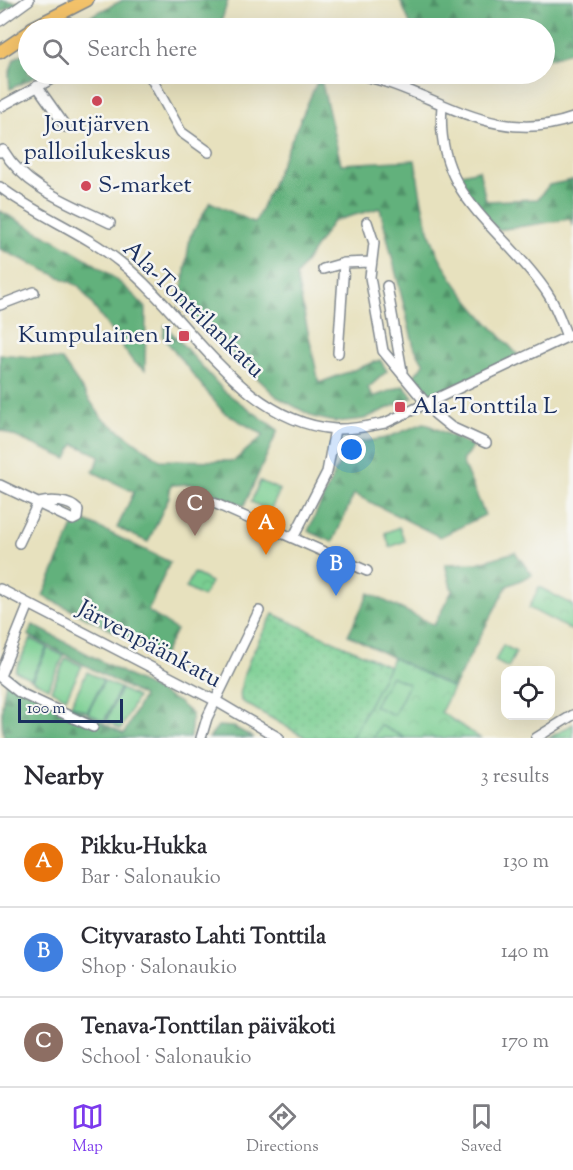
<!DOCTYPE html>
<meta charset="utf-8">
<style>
body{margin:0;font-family:"Sorts Mill Goudy",serif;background:#f7f7f7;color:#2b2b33}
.controls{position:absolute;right:18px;bottom:18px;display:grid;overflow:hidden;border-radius:12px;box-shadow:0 6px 24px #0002}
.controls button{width:54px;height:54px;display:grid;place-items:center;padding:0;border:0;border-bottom:2px solid #e1e1e2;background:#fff;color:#2b2b33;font:30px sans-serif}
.scale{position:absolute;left:18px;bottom:15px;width:105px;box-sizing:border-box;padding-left:6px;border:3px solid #1b2f5e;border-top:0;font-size:16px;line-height:21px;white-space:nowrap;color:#1b2f5e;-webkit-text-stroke:4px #f6f6f2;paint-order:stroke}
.you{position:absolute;left:352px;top:450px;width:21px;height:21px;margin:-15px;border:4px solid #fff;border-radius:50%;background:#1a73e8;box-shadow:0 0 0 9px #1a73e833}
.badge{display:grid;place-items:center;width:39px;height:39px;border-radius:50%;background:#7c3aed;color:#fff;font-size:20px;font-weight:700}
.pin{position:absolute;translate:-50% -50px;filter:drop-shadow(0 2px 3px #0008)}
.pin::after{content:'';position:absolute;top:32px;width:21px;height:18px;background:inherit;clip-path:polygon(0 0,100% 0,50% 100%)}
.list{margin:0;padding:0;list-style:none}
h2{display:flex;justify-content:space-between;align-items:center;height:78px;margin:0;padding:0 24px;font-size:26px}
h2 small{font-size:20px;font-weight:400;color:#7c7c81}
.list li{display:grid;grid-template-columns:39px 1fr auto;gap:18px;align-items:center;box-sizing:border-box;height:90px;padding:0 24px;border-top:2px solid #e1e1e2}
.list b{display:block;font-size:22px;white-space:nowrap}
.list p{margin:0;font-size:20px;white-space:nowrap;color:#7c7c81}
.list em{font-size:20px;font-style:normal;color:#7c7c81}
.icon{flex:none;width:33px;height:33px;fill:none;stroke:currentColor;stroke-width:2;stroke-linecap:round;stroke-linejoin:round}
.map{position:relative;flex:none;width:573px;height:738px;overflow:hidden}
.search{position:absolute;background:#fff;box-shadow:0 6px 24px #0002;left:18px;right:18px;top:18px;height:66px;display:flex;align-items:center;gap:15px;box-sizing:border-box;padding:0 21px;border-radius:33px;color:#7c7c81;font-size:22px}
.sheet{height:348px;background:#fff}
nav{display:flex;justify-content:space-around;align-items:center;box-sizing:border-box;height:84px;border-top:2px solid #e1e1e2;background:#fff;font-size:16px;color:#7c7c81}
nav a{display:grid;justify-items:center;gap:3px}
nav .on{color:#7c3aed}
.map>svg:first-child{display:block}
</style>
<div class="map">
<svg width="573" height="738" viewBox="0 0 573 738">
<defs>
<pattern id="grass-dots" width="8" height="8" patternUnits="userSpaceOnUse" patternTransform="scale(1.5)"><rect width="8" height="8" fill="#79ce91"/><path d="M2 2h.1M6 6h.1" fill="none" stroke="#68b17f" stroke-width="1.8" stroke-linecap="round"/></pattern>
<pattern id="forest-firs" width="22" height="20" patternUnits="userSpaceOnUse" patternTransform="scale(1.5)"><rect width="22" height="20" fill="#62b17b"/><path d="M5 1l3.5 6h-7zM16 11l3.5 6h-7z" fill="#509068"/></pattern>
<pattern id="park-crowns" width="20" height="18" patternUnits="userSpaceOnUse" patternTransform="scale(1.5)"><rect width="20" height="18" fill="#79ce91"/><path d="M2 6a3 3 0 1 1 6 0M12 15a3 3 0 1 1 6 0" fill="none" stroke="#68b17f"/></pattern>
</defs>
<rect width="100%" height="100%" fill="#f6f6f2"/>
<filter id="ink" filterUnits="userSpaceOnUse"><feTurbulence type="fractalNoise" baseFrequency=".0167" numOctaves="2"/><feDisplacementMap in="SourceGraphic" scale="12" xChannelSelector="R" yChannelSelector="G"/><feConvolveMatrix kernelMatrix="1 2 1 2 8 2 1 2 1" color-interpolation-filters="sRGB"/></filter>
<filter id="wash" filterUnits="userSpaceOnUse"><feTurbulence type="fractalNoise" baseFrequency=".008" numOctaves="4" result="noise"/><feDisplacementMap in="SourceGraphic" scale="24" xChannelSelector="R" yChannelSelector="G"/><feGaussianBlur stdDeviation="1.35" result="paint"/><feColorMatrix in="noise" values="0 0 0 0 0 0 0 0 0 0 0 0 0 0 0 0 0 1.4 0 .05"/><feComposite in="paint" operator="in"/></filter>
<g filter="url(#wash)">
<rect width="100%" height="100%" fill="#e7e1be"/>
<path fill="url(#grass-dots)" stroke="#4a7e78" stroke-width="1.5" d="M273,614L389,666L352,738H306L241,701C236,676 262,636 273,614Z
M573,724V738H549Z"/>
<path fill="url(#forest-firs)" stroke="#3e706c" stroke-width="1.5" d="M0,0L19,3L0,13Z
M123,0H228L220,26L66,28Z
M400,0H573V51L545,60L544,28H412Z
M28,50V74H40L10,89L9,75L14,59Z
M320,75L341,164L415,160C420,192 424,224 438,254C456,291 490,325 518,355L430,397L413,377L424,364L414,347L380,208L333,221L296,276L319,383L380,360L387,371L368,388L373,397L403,386L413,397L364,419L335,422L314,417L277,397L180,304L190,237L210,202L255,223Z
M479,170L486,201L538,199L549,185L573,180V226L570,219L498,230L476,206L457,175Z
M0,211C52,240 106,262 146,308L145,370L134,363L79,286L0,249Z
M165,325L224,391L278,430L244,506L191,484L171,485L169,497L148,542L117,528L134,492L93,472L100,456L74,444L67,459L0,430V354L62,360L102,418L160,460L234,461L264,435L223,412L163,337Z
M424,423L473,446L462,461L485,515L440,537L354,494L333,542L308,531L348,444L386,438Z
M77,517L170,562L148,611L176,630L163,656L43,596Z
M515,552L532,575L507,586L453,688L348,635L369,593L434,625L452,591L445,564L477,563Z
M33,625L178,702L192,714L190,738H4C0,715 2,697 8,674L124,734L143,696L28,635Z
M218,726L234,727L254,738H209Z"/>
<path fill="url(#park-crowns)" stroke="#4a7e78" stroke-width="1.5" d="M260,481L280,490L270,511L251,502Z
M399,527L405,541L390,547L385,533Z
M194,573L211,582L203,597L186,588Z
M539,587L573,605V631L529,608Z
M503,645L516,652L508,668L495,661Z
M393,658L453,688L441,712L480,738H352Z"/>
<path fill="#79ce91" stroke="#4a7e78" stroke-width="1.5" d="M31,639L47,647L31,679L15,671Z
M48,648L64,656L48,688L32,680Z
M66,658L82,666L66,698L51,690Z
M87,672L103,680L87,712L71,705Z
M391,676L409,684L394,715L374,706Z
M104,681L120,688L104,721L88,713Z
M121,689L137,697L121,729L106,721Z
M380,725L405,738H373Z"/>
</g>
<g filter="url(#ink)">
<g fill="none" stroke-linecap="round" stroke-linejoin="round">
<defs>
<path id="minor" d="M0,21L29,0
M149,74L181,132L209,152
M355,74C433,88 489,148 573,118
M37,86L66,127
M442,106C434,197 502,226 546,291C556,305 561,321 567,337
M0,107L61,74
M0,152L3,150C26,189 72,204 110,223
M0,187C38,216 83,232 120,262C189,316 240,422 335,429C352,430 369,426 385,423L573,334
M367,222L374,243L370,277L383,351L435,414L451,427L486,443
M323,269L344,263
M387,286L402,371
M0,305L34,292
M338,353L344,263L371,262
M0,485L73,520L77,518L78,510C69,500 50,500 38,503L19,543
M196,495L367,571
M293,538L327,472L335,429
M0,589L216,701L279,738
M0,676L29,604
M0,677L20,693L93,727
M201,738L207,718L259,611
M536,738L573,715"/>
<path id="major" d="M32,28L87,0
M0,52L28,33"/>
</defs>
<use href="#minor" stroke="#81888e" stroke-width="12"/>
<use href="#major" stroke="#81888e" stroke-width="15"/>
<use href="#minor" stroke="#fff" stroke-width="9"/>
<use href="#major" stroke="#f3c26a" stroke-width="12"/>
</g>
</g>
<g fill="#d1495b" stroke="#f6f6f2" stroke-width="2">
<circle cx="97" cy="101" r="6"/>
<circle cx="86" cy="186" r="6"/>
<rect x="178" y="330" width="12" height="12" rx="3"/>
<rect x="394" y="401" width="12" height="12" rx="3"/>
</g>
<g text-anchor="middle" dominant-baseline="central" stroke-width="5" stroke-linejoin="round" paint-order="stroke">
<g font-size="24" fill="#1b2f5e" stroke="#f6f6f2" text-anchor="start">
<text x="97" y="125" text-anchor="middle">Joutjärven<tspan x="97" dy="28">palloilukeskus</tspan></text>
<text x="98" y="186">S-market</text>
<text x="172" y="336" text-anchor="end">Kumpulainen I</text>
<text x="412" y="407">Ala-Tonttila L</text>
</g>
<g font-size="24" fill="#1b2f5e" stroke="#f6f6f2">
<text transform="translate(193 310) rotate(44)">Ala-Tonttilankatu</text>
<text transform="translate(149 645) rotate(28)">Järvenpäänkatu</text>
</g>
</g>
</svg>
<div class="controls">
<button><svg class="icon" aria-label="locate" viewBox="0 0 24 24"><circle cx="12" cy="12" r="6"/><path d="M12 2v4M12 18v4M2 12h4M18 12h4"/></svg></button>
</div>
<div class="scale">100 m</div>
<div class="you"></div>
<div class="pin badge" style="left:266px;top:555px;background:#e8710a">A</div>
<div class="pin badge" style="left:336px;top:596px;background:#3f7fe0">B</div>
<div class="pin badge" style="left:195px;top:536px;background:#8d6e63">C</div>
<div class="search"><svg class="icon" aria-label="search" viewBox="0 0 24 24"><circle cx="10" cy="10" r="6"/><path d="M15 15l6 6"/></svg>Search here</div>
</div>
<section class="sheet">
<h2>Nearby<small>3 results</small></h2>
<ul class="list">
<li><span class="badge" style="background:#e8710a">A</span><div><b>Pikku-Hukka</b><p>Bar · Salonaukio</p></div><em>130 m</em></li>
<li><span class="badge" style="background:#3f7fe0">B</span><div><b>Cityvarasto Lahti Tonttila</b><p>Shop · Salonaukio</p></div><em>140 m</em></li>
<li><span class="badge" style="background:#8d6e63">C</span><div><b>Tenava-Tonttilan päiväkoti</b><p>School · Salonaukio</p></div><em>170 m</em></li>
</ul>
</section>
<nav>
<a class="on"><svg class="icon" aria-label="map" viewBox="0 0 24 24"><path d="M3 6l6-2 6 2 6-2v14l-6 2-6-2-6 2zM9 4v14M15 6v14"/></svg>Map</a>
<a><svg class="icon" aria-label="directions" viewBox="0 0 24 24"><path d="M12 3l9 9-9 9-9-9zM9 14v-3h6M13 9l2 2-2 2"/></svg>Directions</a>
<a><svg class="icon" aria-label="saved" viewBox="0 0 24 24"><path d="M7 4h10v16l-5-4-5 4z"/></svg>Saved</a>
</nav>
